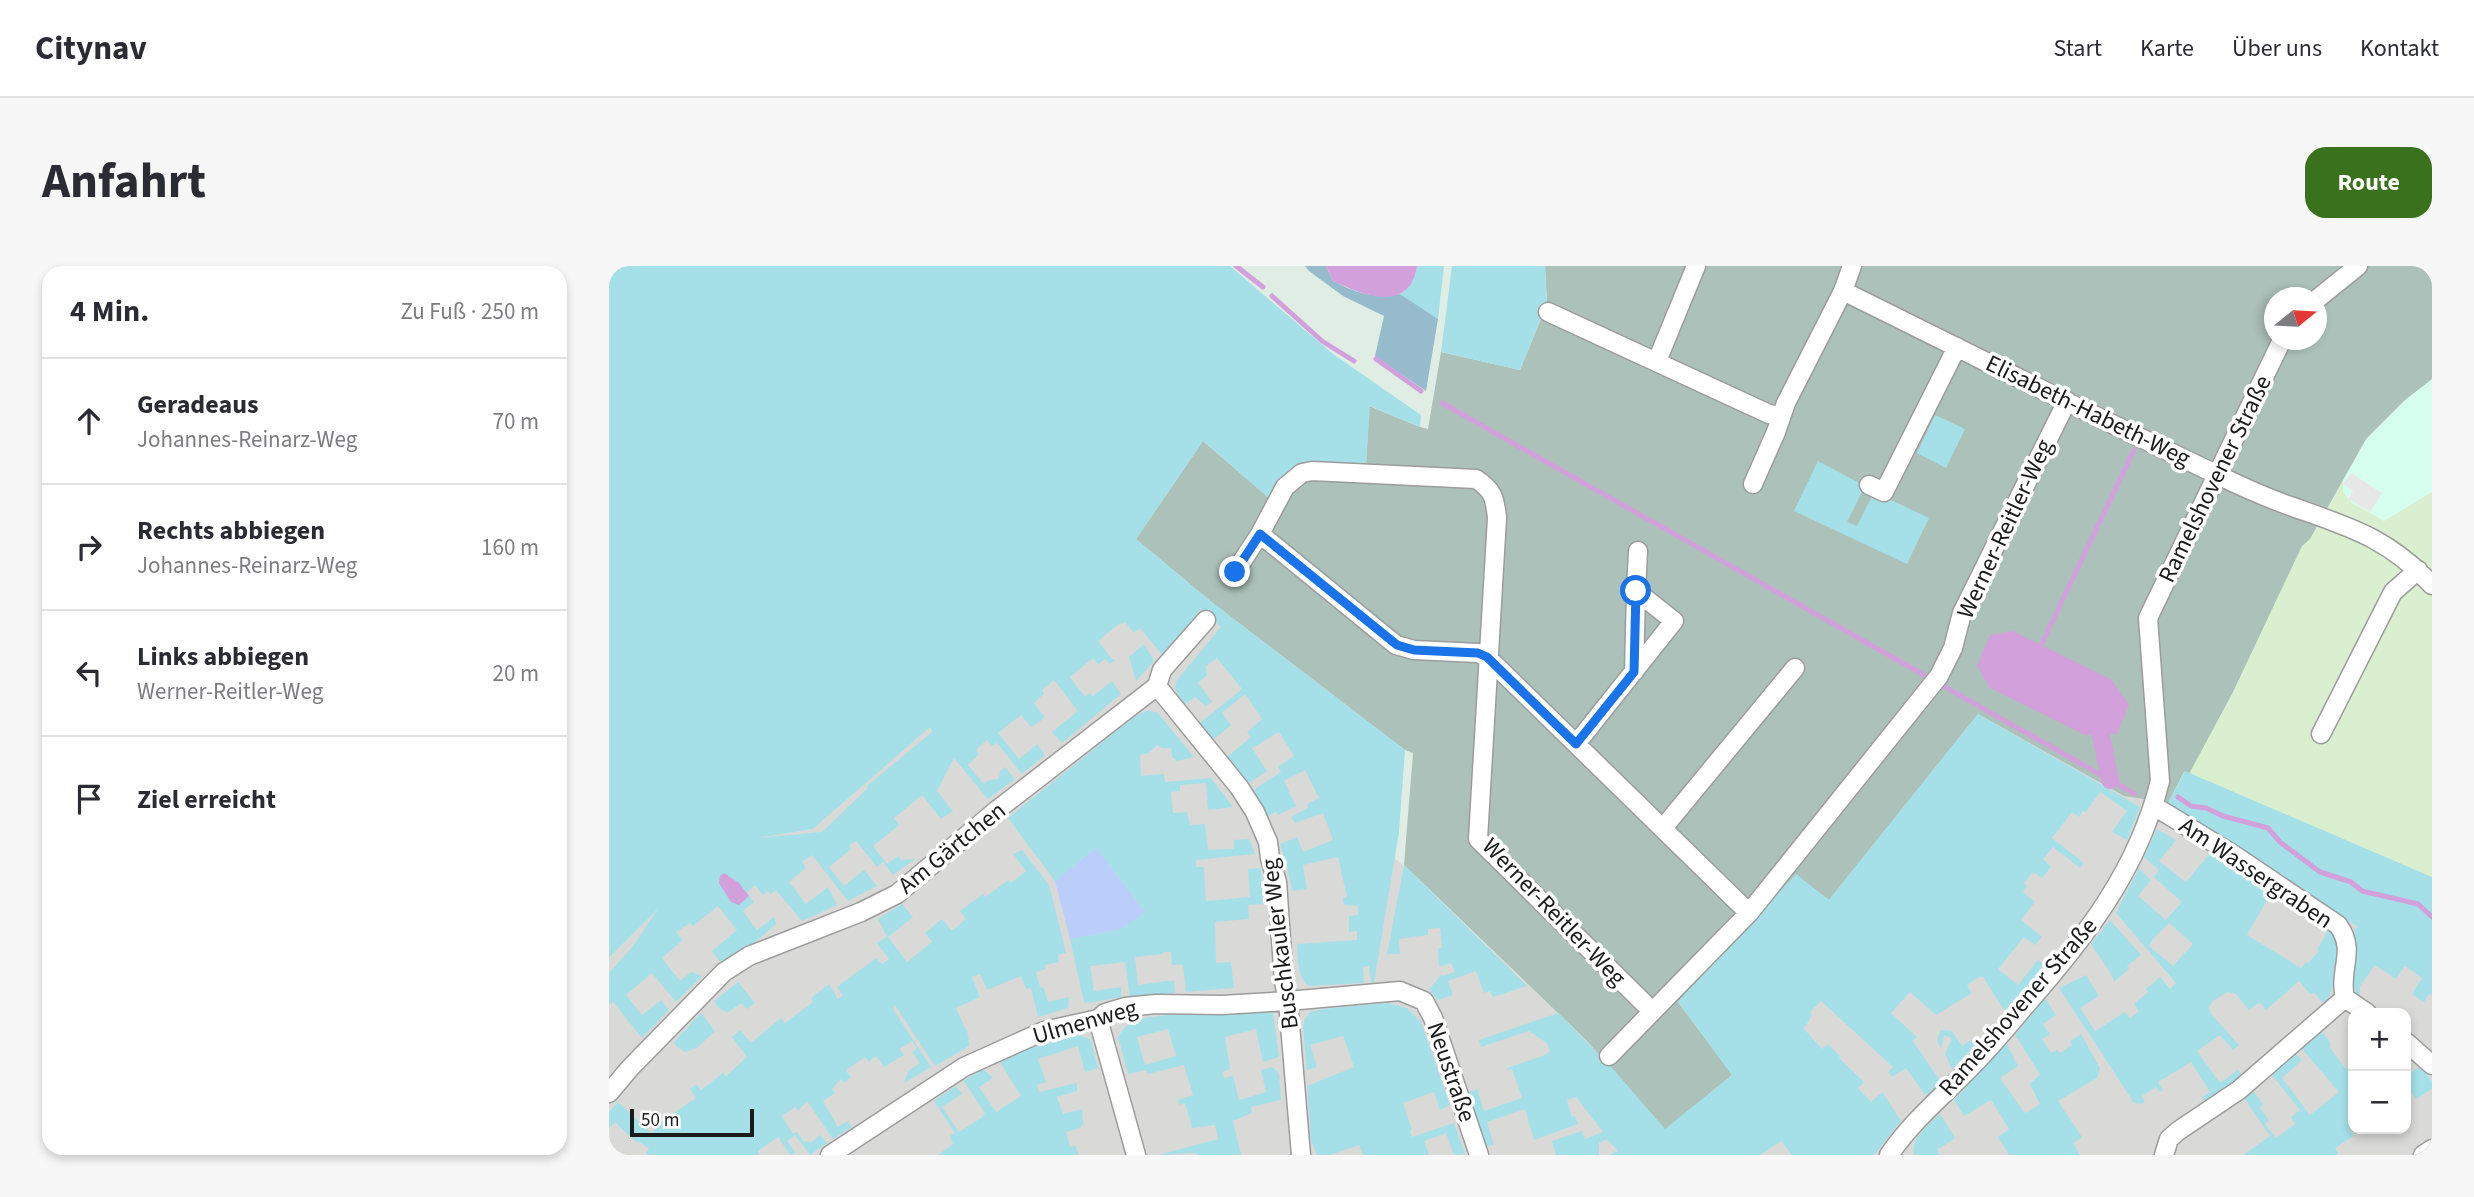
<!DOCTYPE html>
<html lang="de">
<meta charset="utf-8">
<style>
body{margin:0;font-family:"Source Sans 3",sans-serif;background:#f7f7f7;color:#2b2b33}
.controls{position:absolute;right:21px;bottom:21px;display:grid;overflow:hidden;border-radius:14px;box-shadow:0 4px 10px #0003}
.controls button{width:63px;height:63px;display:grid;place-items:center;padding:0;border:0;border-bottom:2px solid #e1e1e2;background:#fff;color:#2b2b33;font:35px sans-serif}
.compass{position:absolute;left:1655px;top:21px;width:63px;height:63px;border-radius:50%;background:#fff;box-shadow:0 4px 10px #0003;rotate:72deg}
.scale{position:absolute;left:21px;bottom:18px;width:124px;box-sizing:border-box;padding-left:7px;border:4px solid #1b1b1b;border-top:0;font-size:19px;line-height:24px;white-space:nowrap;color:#1b1b1b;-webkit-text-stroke:5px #fff;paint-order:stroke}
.stop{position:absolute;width:21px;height:21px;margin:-16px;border:5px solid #1a73e8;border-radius:50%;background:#fff}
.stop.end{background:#1a73e8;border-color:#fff;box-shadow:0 2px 7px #0008}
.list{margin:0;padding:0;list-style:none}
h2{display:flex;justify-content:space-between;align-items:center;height:91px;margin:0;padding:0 28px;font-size:30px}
h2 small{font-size:23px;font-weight:400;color:#7c7c81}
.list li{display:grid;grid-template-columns:46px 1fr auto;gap:21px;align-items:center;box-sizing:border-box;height:126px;padding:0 28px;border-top:2px solid #e1e1e2}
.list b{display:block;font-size:26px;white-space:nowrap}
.list p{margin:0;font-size:23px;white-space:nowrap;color:#7c7c81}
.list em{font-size:23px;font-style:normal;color:#7c7c81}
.icon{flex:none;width:38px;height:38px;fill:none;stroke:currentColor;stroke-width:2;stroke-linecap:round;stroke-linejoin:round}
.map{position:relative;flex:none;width:1823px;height:889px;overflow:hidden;border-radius:21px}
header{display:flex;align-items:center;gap:42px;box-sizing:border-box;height:98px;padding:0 35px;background:#fff;border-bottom:2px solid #e1e1e2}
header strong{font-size:33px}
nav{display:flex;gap:38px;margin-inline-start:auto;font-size:24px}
.intro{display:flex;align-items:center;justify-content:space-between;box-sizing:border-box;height:168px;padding:0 42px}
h1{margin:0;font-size:49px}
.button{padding:18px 32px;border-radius:21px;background:#3a711c;color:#fff;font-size:24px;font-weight:700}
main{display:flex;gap:42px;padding:0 42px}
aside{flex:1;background:#fff;border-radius:21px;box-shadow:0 4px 10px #0003}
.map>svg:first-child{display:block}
</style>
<header>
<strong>Citynav</strong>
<nav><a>Start</a><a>Karte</a><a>Über uns</a><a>Kontakt</a></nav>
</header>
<div class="intro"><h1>Anfahrt</h1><a class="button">Route</a></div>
<main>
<aside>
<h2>4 Min.<small>Zu Fuß · 250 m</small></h2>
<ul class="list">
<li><svg class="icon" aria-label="ahead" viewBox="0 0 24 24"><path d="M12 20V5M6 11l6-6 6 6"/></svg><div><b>Geradeaus</b><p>Johannes-Reinarz-Weg</p></div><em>70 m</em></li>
<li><svg class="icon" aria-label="right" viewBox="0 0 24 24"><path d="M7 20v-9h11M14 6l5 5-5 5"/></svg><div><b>Rechts abbiegen</b><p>Johannes-Reinarz-Weg</p></div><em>160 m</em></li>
<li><svg class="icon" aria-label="left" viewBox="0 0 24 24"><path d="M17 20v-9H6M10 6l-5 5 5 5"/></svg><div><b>Links abbiegen</b><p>Werner-Reitler-Weg</p></div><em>20 m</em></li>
<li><svg class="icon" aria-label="arrive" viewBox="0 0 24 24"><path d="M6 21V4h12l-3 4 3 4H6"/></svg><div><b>Ziel erreicht</b></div></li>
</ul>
</aside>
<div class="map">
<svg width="1823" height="889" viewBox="0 0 1823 889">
<rect width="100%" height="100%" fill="#e0ede4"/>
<path fill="#d9d9d8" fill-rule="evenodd" d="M490,312L600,334L796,484L786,592L978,775L1069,736L1187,608L1220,634L1369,448L1515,530L1559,537L1749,661L1823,688V889H0V692L115,577L204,563ZM1744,747H1797V863H1744Z"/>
<path fill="#daefcf" d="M1823,113V611L1580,508L1624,426L1693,280L1701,273L1757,173Z"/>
<path fill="#d7fff0" d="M1823,113V226L1775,255L1742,236L1734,226V215L1757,173L1796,134Z"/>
<path fill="#acc1b9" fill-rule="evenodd" d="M936,0H1823V113L1796,134L1757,173L1701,273L1693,280L1624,426L1580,508L1575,506L1559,537L1515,530L1369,448L1220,634L1187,609L1069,736L1123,809L1056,864L978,775L795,599L804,487L796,484L600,334L527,273L594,175L660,232L682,202L701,196L757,199L760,140L811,161L819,163L832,86L911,104L938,38ZM1666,32H1708V74H1666Z"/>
<path fill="#a5e0e8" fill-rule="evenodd" d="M0,0H621L724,88L812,149L811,161L761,140L757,199L701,196L682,202L660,232L594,175L527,273L600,334L796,484L790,566L765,717L762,716L760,700L754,701L755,717L699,720C688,708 689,694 688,678L748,674V665L740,666V650L749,649V640L735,639L734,632L738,631L729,591L694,599L698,623L683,625L678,599L671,578L688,571L694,586L724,574L714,547L686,557L682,551L699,542L698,538L710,532L696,504L675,515L687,540L669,549L667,546L659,550L644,524L672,506L669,501L685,490L670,466L643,482L658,505L640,517L618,491L642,471L638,466L653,453L636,428L613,447L622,459L604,474L591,457L633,423L608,392L597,400L598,409L589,417L603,436L597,440L586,431L576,438C570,430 563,424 568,414L612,361L592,343L553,389L531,362L525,367L516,356L513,358L511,357L489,375L503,393L506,394L501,398L496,393L489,398L484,392L461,411L476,431L481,427L484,430L503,415L512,428L453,477L443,466L469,445L445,414L433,424L435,428L425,437L435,450L433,454L422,461L412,449L389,467L410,493L428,478L436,489L413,508L388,477L383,480L378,474L367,484L370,488L359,499L375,518L380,514L390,513L391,505L396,501L406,513L379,533L345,492L328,525L344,545L332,553L313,529L285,552L290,559L264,580L278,598L289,590L292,594L306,593L284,609L274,596L268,601L247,575L240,580L242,583L220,601L235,620L255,604L268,620L239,635L203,589L193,596L197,602L180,616L197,638L219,621L228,639L193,655L167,624L162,628L159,625L154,629L146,619L138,626L145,636L134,645L148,664L165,651L167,658L145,677L111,696L103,685L128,664L109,640L84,660L81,657L67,666L74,674L53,692L71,715L82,706L93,710L67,736L43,707L17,729L33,749L52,734L60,744L33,772L4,736L0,739V707L24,680L49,643L0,692ZM321,461L323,466L258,520L259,522L213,566L149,572L204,563Z
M808,0H835L829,53L791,28C802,22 806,11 808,0Z
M843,0H936L938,38L911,104L832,86Z
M1326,149L1356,163L1337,202L1308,187Z
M1209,195L1256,220L1238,256L1248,260L1265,226L1320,252L1298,298L1185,245Z
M535,378L545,395L527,415L520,391Z
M539,444L549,447L585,491L568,495L563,491L562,482H553L548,479L540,487L531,489L532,510L555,508L556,516L602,512L624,541L599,544L597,517L571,519V525L562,526L564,547L578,546L581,559L596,558L599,584L625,583V574L640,573L646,588L587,594V601H595L597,635L641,631L639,603L651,602L657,638L639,639L640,653L606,656L607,697L622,696L625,722L577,726L574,699H563L562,686H555L554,688L526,691L529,719L565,714L566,727L521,730L516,696L481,700L485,725L512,721V731L479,737L475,736L461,673L512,663L536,646L487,582L446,615L399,552L525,451Z
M1369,448L1531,541L1518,574L1503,566L1518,545L1491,526L1477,546L1474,545L1470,551L1463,546L1443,572L1475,597L1471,602L1444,581L1434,593L1442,601L1433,612L1424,606L1415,617L1418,620L1414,626L1426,636L1412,654L1433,671L1426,679L1415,671L1389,703L1409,719L1429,694L1436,699L1396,745L1374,711H1370L1358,719L1363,727L1327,749L1301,726L1282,747L1308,771L1304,775L1332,816L1317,830L1297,802L1283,811L1279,806L1284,801L1212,735L1201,746L1203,749L1195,763L1213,783L1219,778L1231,790L1230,792L1255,816L1249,822L1262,836L1273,826L1292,855L1265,889H1183L1172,875L1151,889H999L1009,885L998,873L990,877V889H947L943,875L973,865L976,873L994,866L967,831L958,834L963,851L966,850L969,858L925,874L916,843L878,856L885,879L875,881L857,828L868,823L875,845L913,832L903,803L899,804L898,802L936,789L941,785L938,777L920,765L872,781L870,774L949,747L1005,804L1056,863L1123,809L1069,736L1187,608L1220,634Z
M1576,505L1823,611V729L1820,728L1815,736L1803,728L1813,712L1796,700L1787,713L1766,699L1751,720V734C1736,710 1750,688 1745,663L1749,661L1559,537Z
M1548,563L1567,574L1550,595L1577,616L1602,586L1667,628L1666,631L1661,629L1638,669L1692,702L1697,696L1699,697L1710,685L1708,683L1718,668L1715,665L1719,661C1738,675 1727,721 1716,739L1705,727L1701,728L1690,715L1657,744L1651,736L1640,744L1627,728L1618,726L1604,735L1600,741L1602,748L1630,779L1624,784L1611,769L1588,785L1611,817L1629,804L1634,810L1598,837L1593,832L1601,826L1582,796L1549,816L1554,824L1551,826L1547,821L1533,830L1536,836L1532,838L1525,837L1450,722L1477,709L1490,730L1471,742L1486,765L1516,746L1521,752L1530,745L1525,738L1539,726L1537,723L1551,711L1561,723L1567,717L1507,647L1530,602L1542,614L1529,630L1557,654L1573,636L1545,611L1550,604L1535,591ZM1560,657L1584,678L1564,700L1540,680L1544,673Z
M413,584L440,619L457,687L449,689L450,696L436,699L437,703L427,706L431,721L435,722L439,736L460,731L459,742L429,751L422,722L417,723L412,710L378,724L371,708L363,711L371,731L347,742L359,768L360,780L326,800L286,739L284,743L322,801L295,817L299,805L311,797L303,786L308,782L303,775L291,783L295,789L275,801L267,790L260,796L256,791L237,804L242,811L235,817L232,813L223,823L226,827L214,835L229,861L239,855L243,861L224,873L198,835L189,845L186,841L173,850L184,868L188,866L195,876L198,875L201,877L211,869L218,877L201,889L186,869L178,875L187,887L181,889L169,871L149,885L151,889H39L37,887L40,883L34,878L26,875L6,856L0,862V846L9,836L43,868L50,857L87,832L81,823L87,818L92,824L114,807L117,810L138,791L123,771L131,764L142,777L172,752L176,757L204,736L202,732L220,718L229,733L234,730L228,721L267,692L273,698L280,693L268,677L278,671L269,653L293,638L304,651L279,671L298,696L323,676L316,667L333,653L343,665L357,653L351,645L374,628L376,631L400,614L402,617L417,605L404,588Z
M795,599L918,720L884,731L881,725L875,727L867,705L839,715L844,729L829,734L820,723L833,708L834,710L846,706L842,697L830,701L829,683L833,682L831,662L819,663V669L790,673L791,688H778Z
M1501,654L1532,689L1518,700L1520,703L1505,716L1501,706L1482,678Z
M129,716L146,737L138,743L132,737L118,747L110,742L105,735Z
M1436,732L1447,749L1434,758L1441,768L1433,773L1442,787L1448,784L1451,787L1463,779L1461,775L1472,768L1491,802L1488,812L1449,835L1473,871L1464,877L1471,889H1400L1389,871L1400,863L1382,834L1355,850L1345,834L1398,778L1409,800L1391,812L1414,845L1417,847L1431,838L1421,818L1431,808L1406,769Z
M778,737L798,742L812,756L841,839L831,844L825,826L794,837L803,864L801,865L803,871L845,857L856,888L845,889L837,867L815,875L820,889H754L750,879L721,889H708L702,874L698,820L745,801L734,770L701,779L708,801L698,804L694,762L695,755L701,746L714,743Z
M657,746L664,747L670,791L654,796L647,763L616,771L621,803L613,806L615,812L624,810L630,834L657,826L652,804L664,801L670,808L672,834L642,841L643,847L624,855L632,889H588L587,887C574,887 561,889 549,889L609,873L606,859L583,862L576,837L570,839L569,834L584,829L575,799L539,808L537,804L519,808L509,771C512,767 515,761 520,758C538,745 631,746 657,746ZM559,763L567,790L536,799L528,771Z
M92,747L106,765L88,782L76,786L68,781L65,776Z
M1332,764L1343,765L1353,780L1368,770L1371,775L1343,803L1336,788L1343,772L1335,769L1332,782C1327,775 1328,771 1332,764Z
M1712,765L1721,776V782L1737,803L1744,797V802L1740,806L1744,811V861L1741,863L1745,870L1726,882L1729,887L1727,889H1634L1661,870L1634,830L1643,824L1654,838L1651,842L1660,854L1656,858L1667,872L1686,858L1682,851L1691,844L1663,809L1687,788L1693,794L1673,812L1701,849L1730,826L1693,783Z
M466,770H473L482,774L489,802L476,806L469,780L429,793L437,816L428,819L430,826L468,817V825L448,831L454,848L473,843L474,858L471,862L457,866L461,881L467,880L470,889H329L344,878L341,870L346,867L325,835L347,820L353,828L333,841L350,866L372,852L376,847L355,815L374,803L384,812L370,821L387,846L412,830L391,796L414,784Z
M1812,800L1823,816V823L1807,833L1801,824L1797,827V810Z
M1331,848L1346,872L1328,884L1331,889H1305C1302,871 1319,860 1331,848Z"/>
<path fill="#95bbcd" d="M696,0H717L724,15C747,27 766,33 791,28L829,53L817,125L766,90L775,50L734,30L700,5Z"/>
<path fill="#bbcef9" d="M487,582L536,646L512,663L461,673L446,615Z"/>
<path fill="#e7e7e7" d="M1742,207L1773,227L1761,246L1739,233L1744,225L1734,218Z"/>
<path fill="#d2a0db" d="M717,0H808C801,48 753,29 724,15Z
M1404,365L1503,414L1520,439L1508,468L1476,469L1381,422L1368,400L1381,369Z
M115,607L130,617L140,630L130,639L122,636L110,617L111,610Z"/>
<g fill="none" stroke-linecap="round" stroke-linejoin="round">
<path stroke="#d2a0db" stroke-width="5" d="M627,0L654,21
M663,30L713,75L745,95
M767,93L812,125
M833,137L1324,414
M1432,379L1525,184
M1329,417L1526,528
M1569,531L1582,540L1597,542L1614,550L1659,562L1671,576L1711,606L1742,616L1753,625L1809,638L1823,651"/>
<path stroke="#d2a0db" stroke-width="18" d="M1492,469L1501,514"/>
<defs>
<path id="minor" d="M1234,25C1358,86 1482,149 1607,208C1631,220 1656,231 1681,240C1740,261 1778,271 1823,319
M1708,33L1749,0
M939,46L1160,148L1172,150
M1048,95L1087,0
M1144,218L1167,166L1177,137L1234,25L1243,0
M1260,219L1275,226L1348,81
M651,268L787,379L805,384L869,387L878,391L1140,647
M626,306L651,268L676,221L693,207L703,205L867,213C884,224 886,232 888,252L869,573L1043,745
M1025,406L1027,325
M548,420L630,521L646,546L659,576L661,592L668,616L675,716L679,735L692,889
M1712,468L1784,326L1809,304
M967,478L1065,355L1027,325L1029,285
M1545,540L1625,589L1729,659C1748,685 1729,704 1736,732L1630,824L1569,865L1560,873L1555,889
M1054,562L1186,402
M1736,732L1758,747
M489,753L527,889
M1797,776L1823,799
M1000,790L1140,647L1330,410L1344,382L1353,347L1458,135
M0,827L21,802L115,706L140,690L252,646L288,628L388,544L548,420L553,404L597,354
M221,889L355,801L435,765L489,753L496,747L516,741L547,738L613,739L679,735L791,725L815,735L824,752L870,889
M1280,889C1303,855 1335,829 1363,800C1382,781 1399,760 1416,740C1476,672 1529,604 1551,515L1539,352L1673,74
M1814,889L1823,883"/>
</defs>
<use href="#minor" stroke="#9c9c9c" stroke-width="21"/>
<use href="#minor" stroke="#fff" stroke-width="18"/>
</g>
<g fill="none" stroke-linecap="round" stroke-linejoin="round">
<path stroke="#1a73e8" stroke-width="9" d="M626,306L651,268L788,379L805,384L869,387L878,391L967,478L1025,406L1027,325"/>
</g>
<g text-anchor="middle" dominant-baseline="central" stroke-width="7" stroke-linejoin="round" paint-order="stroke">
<g font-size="24" fill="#1b1b1b" stroke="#fff">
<text transform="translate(1479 145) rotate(26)">Elisabeth-Habeth-Weg</text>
<text transform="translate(1606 213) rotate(-64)">Ramelshovener Straße</text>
<text transform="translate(1396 263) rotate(-65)">Werner-Reitler-Weg</text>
<text transform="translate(343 582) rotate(-39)">Am Gärtchen</text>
<text transform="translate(1647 607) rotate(34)">Am Wassergraben</text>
<text transform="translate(945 646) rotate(46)">Werner-Reitler-Weg</text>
<text transform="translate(671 678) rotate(-97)">Buschkauler Weg</text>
<text transform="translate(1409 741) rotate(-49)">Ramelshovener Straße</text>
<text transform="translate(476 756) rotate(-16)">Ulmenweg</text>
<text transform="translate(842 806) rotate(71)">Neustraße</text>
</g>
</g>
</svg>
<div class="controls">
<button>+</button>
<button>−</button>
</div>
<svg class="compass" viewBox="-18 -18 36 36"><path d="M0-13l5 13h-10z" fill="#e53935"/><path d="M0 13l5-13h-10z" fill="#7c7c81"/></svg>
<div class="scale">50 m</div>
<div class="stop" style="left:1027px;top:325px"></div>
<div class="stop end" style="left:626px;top:306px"></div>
</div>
</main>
